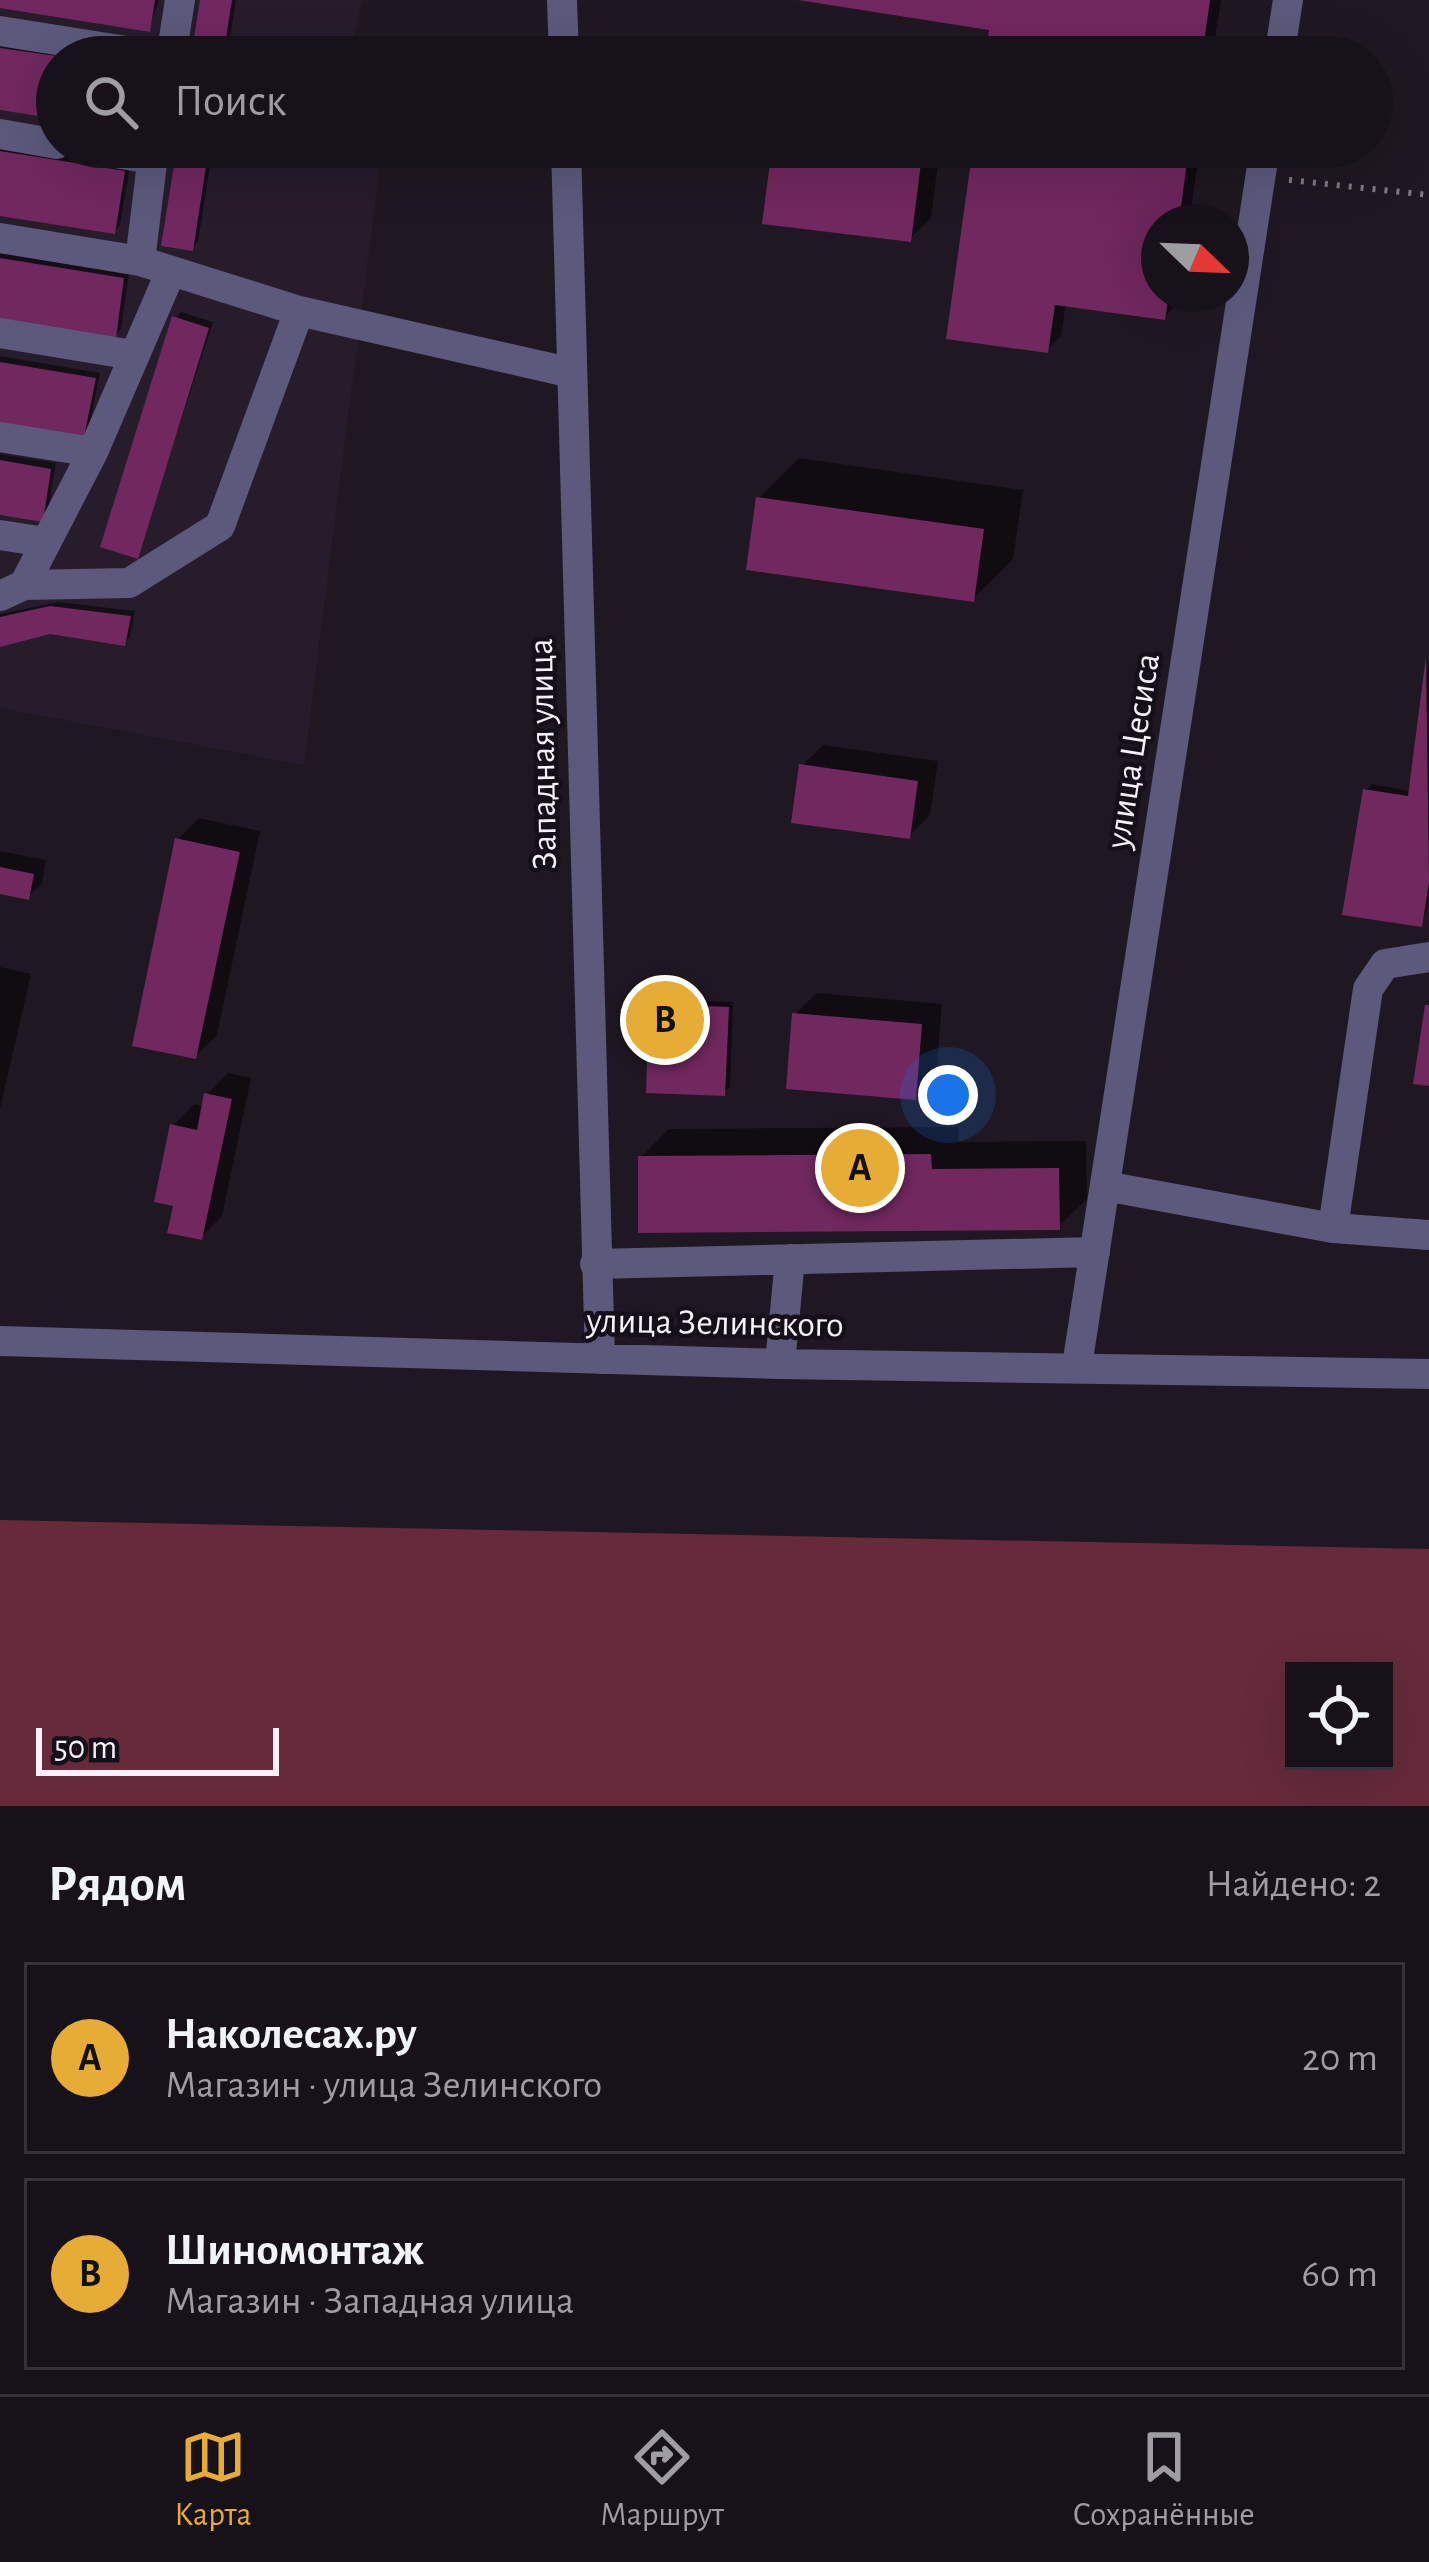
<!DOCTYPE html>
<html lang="ru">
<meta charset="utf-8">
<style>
body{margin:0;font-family:"Alegreya Sans",sans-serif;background:#201b23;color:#f1f3f6}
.controls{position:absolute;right:36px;bottom:36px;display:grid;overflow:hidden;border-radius:0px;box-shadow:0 12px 48px #0002}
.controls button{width:108px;height:108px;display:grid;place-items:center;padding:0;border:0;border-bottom:3px solid #363239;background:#17121a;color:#f1f3f6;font:60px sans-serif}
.compass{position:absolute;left:1141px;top:204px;width:108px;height:108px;border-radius:50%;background:#17121a;box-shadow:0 12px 48px #0002;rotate:113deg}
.scale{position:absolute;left:36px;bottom:30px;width:243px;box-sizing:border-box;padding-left:12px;border:6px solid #f6f1f9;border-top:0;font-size:33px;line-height:42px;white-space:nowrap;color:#f6f1f9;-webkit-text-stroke:9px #150f19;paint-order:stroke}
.you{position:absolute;left:948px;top:1095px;width:42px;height:42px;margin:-30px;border:9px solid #fff;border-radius:50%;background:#1a73e8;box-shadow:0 0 0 18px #1a73e833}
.badge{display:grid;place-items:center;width:78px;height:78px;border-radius:50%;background:#e6ac36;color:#111;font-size:39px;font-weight:700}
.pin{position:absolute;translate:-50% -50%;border:6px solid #fff;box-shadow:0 3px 12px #0006}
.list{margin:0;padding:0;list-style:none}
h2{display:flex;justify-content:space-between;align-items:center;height:156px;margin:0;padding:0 48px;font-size:51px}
h2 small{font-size:39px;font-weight:400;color:#9e9ea2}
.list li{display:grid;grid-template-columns:78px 1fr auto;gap:36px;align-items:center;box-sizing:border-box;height:192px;margin:0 24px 24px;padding:0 24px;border:3px solid #363239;border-radius:0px}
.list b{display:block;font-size:45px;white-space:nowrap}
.list p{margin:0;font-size:39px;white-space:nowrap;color:#9e9ea2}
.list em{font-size:39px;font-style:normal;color:#9e9ea2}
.icon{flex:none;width:66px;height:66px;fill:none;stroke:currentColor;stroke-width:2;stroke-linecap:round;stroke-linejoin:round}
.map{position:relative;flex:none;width:1429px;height:1806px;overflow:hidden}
.search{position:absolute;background:#17121a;box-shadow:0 12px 48px #0002;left:36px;right:36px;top:36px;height:132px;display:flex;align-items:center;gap:30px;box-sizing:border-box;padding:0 42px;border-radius:66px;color:#9e9ea2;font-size:45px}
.sheet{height:588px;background:#17121a}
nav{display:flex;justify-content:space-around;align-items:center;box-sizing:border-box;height:168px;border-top:3px solid #363239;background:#17121a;font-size:33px;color:#9e9ea2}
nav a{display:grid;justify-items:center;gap:6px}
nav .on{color:#e6ac36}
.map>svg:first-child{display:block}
</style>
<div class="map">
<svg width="1429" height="1806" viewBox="0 0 1429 1806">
<rect width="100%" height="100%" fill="#1f1822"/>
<path fill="#261c2c" d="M0,0H362L350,57H57V147H382L304,765L0,708Z"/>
<path fill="#662a3b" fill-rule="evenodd" d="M0,1520L1429,1549V1806H0ZM1294,1671H1384V1761H1294Z"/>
<path fill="#0007" d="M0,0H159L149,29L0,5Z
M203,0H236L227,57H194Z
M800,0H1221L1212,57H988L993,27Z
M0,42L100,57H57V116L0,107Z
M0,145L130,166L120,225L114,231L0,213Z
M180,147H213L198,242L192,248Z
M775,147H940L931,218L910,239Z
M976,147H1200L1189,222H1159V294H1179L1178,303L1164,317L1066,303L1061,336L1047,350Z
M0,252L129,273L121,329L115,335L0,316Z
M181,312L213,322L137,556L175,318Z
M0,356L100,373L89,428L83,434L0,420Z
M0,454L56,463L48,512L42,518L0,512Z
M799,458L1023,490L1013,559L973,599L759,498Z
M58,602L135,611L130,637L124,643L50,631L0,643V614Z
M1429,658V904L1421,924L1366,790L1372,784L1411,791Z
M823,745L938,761L930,815L909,836L802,766Z
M199,818L260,831L217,1035L195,1056L178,839Z
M0,851L46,860L42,883L28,897L0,891Z
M0,967L31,974L0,1109Z
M817,993L942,1004L936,1075L914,1097L795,1014Z
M659,999L733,1002L730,1087L723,1093L652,1005Z
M228,1073L251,1078L222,1216L201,1237L177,1204L173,1126L194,1104L205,1107L207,1095Z
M958,1127L959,1142L1086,1141L1087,1199L1058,1227L641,1157L669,1129Z"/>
<path fill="#71285f" d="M0,0H155L150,32L0,8Z
M200,0H232L223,57H191Z
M798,0H1210L1202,57H985L989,30Z
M0,48L57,56V119L0,110Z
M177,147H209L193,251L161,246Z
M772,147H923L911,242L762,224Z
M973,147H1189L1179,222H1159V294H1169L1165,320L1055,305L1048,353L946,339Z
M0,151L125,171L115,234L0,216Z
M0,258L124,278L116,338L0,319Z
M172,316L209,328L138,559L100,547Z
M0,362L96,378L84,437L0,424Z
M0,460L51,469L43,522L0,515Z
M756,497L984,529L974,602L746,570Z
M50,606L131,616L125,646L50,634L0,647V617Z
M1426,656L1429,882L1422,927L1342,915L1363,789L1408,796Z
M799,764L918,781L910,839L791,823Z
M175,838L240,852L196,1059L132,1046Z
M0,867L34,874L29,900L0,894Z
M649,1004L729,1007L725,1096L646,1093Z
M1425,1005H1429V1086L1413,1084Z
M792,1013L922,1024L916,1100L786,1089Z
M204,1093L232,1099L202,1240L167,1233L173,1206L154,1202L170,1124L197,1130Z
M931,1154L932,1169L1059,1168L1060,1230L638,1233V1156Z"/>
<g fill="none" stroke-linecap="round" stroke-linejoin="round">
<path stroke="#7f7982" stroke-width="6" stroke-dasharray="3 9" stroke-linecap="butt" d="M1289,180L1429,195"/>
<path stroke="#5c597c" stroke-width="30" d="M562,0L564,57
M0,31L164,57
M171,57L180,0
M1279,57L1288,0
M0,134L57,144
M78,147L152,159
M566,147L600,1359
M0,238L140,261L299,311L572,373
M140,261L154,147
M0,333L133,355
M0,437L93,452
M0,535L46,542
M24,585L129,583L220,526L299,311
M0,596L24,585L93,452L171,271
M1105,1186L1333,1228L1368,989L1385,964L1429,957
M1333,1228L1429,1235
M595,1264L1095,1252
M0,1341L780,1364L1429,1374
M780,1364L790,1259
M1077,1366L1265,147"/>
</g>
<g text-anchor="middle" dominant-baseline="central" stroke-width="9" stroke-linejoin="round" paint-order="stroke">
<g font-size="36" fill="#f6f1f9" stroke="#150f19">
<text transform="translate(1133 751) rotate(-81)">улица Цесиса</text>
<text transform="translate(543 754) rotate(-91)">Западная улица</text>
<text transform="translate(715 1323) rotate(1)">улица Зелинского</text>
</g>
</g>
</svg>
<div class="controls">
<button><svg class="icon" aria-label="locate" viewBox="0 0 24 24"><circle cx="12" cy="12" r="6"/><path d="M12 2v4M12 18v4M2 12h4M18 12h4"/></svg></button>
</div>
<svg class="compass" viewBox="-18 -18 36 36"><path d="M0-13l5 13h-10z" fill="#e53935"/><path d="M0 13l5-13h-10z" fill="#9e9ea2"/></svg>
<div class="scale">50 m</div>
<div class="you"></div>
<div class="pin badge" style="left:860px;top:1168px">A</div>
<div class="pin badge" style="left:665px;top:1020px">B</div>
<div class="search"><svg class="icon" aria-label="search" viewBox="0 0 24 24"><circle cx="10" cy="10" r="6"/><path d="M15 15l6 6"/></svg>Поиск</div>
</div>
<section class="sheet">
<h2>Рядом<small>Найдено: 2</small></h2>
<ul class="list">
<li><span class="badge">A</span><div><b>Наколесах.ру</b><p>Магазин · улица Зелинского</p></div><em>20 m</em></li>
<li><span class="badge">B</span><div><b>Шиномонтаж</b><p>Магазин · Западная улица</p></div><em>60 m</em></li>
</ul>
</section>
<nav>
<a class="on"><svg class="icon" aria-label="map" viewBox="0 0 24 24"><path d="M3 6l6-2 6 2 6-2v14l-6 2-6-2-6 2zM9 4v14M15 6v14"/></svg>Карта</a>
<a><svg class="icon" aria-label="directions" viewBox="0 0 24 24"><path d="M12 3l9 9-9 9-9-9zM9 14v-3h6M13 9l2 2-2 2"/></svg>Маршрут</a>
<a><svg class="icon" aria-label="saved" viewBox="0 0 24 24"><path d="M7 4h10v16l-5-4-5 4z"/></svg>Сохранённые</a>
</nav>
